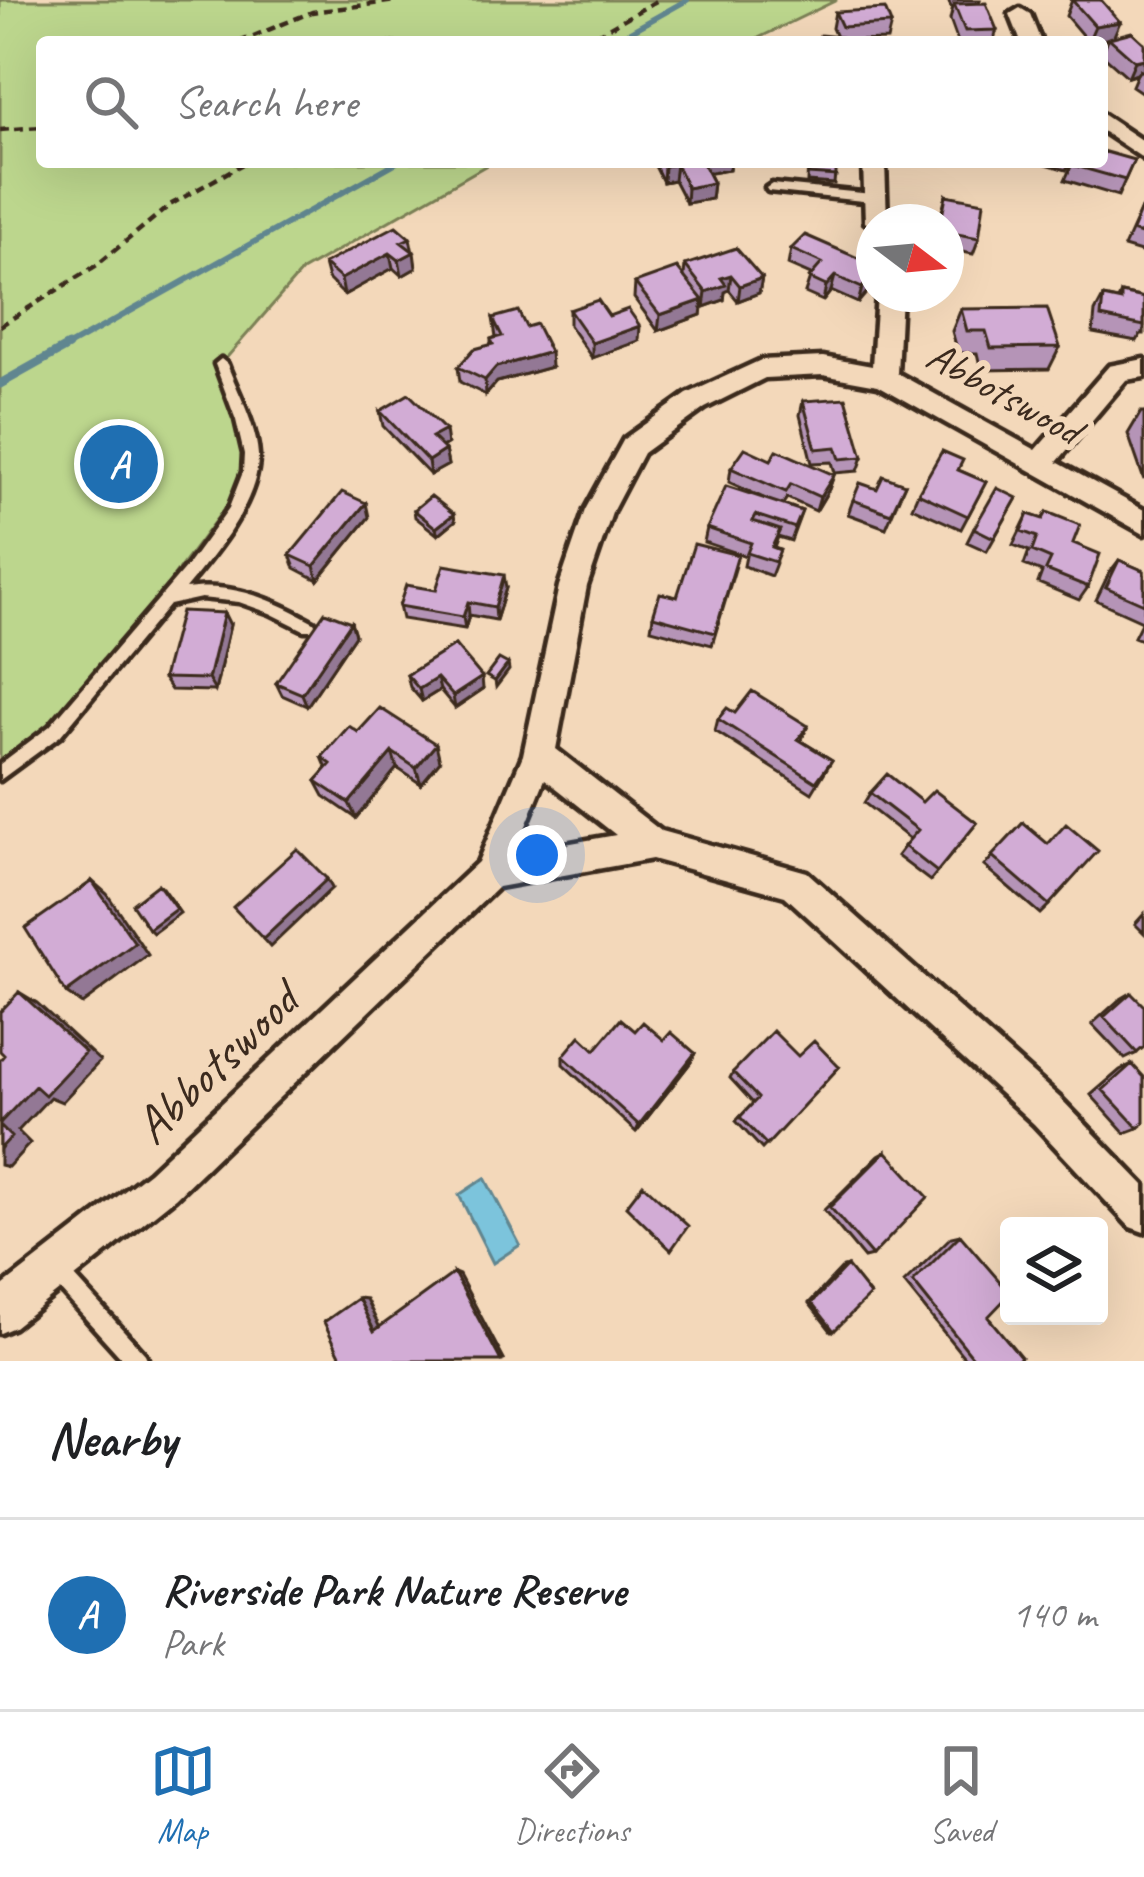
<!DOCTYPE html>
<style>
body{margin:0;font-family:Caveat,sans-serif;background:#f2f2f2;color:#202124}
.controls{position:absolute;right:36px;bottom:36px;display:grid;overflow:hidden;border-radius:12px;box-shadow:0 12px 48px #0002}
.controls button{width:108px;height:108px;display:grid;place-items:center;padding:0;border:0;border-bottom:3px solid #e0e0e0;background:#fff;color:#202124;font:60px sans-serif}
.compass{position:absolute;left:856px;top:204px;width:108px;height:108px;border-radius:50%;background:#fff;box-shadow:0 12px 48px #0002;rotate:106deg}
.you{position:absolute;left:537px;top:855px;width:42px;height:42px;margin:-30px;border:9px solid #fff;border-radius:50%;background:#1a73e8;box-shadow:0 0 0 18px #1a73e833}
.badge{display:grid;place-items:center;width:78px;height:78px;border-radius:50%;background:#1f6fb2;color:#fff;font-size:39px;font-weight:700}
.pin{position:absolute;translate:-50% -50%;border:6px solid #fff;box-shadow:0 3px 12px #0006}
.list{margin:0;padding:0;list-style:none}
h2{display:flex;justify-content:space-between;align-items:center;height:156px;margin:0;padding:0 48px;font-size:51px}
h2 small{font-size:39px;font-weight:400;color:#757577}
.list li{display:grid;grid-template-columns:78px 1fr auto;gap:36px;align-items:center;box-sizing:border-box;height:192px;padding:0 48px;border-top:3px solid #e0e0e0}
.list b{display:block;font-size:45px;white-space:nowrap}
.list p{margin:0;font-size:39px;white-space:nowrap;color:#757577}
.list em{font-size:39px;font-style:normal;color:#757577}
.icon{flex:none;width:66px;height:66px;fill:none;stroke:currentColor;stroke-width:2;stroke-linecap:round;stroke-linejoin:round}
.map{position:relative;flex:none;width:1144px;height:1361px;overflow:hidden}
.search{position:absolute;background:#fff;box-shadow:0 12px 48px #0002;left:36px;right:36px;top:36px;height:132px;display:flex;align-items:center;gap:30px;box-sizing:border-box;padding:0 42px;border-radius:12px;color:#757577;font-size:45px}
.sheet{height:348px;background:#fff}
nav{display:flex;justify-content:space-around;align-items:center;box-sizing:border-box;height:168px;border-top:3px solid #e0e0e0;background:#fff;font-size:33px;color:#757577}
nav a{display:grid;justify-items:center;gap:6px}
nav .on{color:#1f6fb2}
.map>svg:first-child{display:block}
</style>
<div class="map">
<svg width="1144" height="1361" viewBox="0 0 1144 1361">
<rect width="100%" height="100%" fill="#f3d8ba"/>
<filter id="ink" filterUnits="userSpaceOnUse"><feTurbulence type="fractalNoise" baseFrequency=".00833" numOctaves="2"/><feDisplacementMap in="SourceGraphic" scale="24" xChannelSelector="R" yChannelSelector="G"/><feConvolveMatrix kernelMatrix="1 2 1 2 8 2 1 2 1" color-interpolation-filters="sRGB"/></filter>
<g filter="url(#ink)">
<path fill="#bcd68d" stroke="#7c8056" stroke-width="3" d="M0,0H837L750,42H42V162H492L302,271L222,363L252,433L236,493L99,676L33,742L0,765Z"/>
<path fill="#7bc4dc" stroke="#618690" stroke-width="3" d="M485,1178L520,1245L493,1263L459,1195Z"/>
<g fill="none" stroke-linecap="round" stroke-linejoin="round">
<path stroke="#618690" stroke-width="6" d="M612,42L687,0
M63,349L397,162"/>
<path stroke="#618690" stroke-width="9" d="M0,384L68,346"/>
<defs>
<path id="service" d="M772,184L872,194L878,198L872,202L768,191L766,188Z
M221,359L227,364C238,393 256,424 258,455C259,502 214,555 185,589C232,582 273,599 314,622L316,626L314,630H304L270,613L239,602L201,598L169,605L60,736L0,780V764L50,726L187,566L229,508L243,472L244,454L236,420L215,364Z
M57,1262L64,1265L145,1354L148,1361H124L50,1279L47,1272L50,1265Z"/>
<path id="minor" d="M1020,8L1030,14L1041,42H1021L1010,14Z
M1102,114L1144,142V159L1102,131Z
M863,162H885L887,222H874V229L865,222Z
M877,294H901L897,373L1036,450L1109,366L1144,359V377L1126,380L1057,462L1144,510V534L878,385L823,375L765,378L705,408L643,453L613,510L587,586L556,749L661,831L807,872L1060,1098L1144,1185V1232L1130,1227L1034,1124L785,896L652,859L498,887L175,1198L14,1327L0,1333V1288L149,1172L478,862L523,755L559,586L585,510L624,439L687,394L761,360L823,357L872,366ZM545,779L616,835L515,853Z"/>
</defs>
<use href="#service" stroke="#3b2a1e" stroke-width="9"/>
<use href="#minor" stroke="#3b2a1e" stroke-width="9"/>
<path stroke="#3b2a1e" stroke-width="4.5" stroke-dasharray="9 6" stroke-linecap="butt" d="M239,42L312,12L403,0
M583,42L658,0
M0,130L42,127
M0,326L97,265L170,205L246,162"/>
<use href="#service" fill="#f3d8ba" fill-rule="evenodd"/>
<use href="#minor" fill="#f3d8ba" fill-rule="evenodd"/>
</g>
<path fill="#b594b7" stroke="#3b2a1e" stroke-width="3" d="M948,0H980L979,3L997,30L993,42H958L950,20L953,7H951Z
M1072,0H1101L1113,37L1144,43V94L1132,86L1137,74L1128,77L1102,54L1108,39L1088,42L1066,16Z
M835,12L891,24L887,40L818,42L836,37L832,28Z
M1134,160L1118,196L1065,180L1073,162Z
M653,162H730L729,170L708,173L713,183L711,199L686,203L674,180L663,182Z
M808,162H836L834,184L807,182Z
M1040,162H1070L1066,170Z
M946,195L979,238L973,254L946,249V222H939Z
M1141,209L1144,210V253L1124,247Z
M410,238L416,268L402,276L393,268L344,295L328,279L324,264Z
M791,249L874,265L858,303L831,291L823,301L805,293L811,275L788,265Z
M685,265L762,278L759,293L738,301L729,290L725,292L724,300L704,307L702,304L701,315L658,331L634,298L635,283L684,276Z
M1121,293L1144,298V334H1141L1137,341L1093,333L1095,312L1103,297L1118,300Z
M961,309L1060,347L1049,369L981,370L977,353H958L952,331Z
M569,310L609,316L639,341L592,358L569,325Z
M493,318L551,367L497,382L486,395L460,382L458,367L491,345V339L496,337Z
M803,401L863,457L858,471L835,473L832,462L812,463L800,415Z
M380,411L447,444L442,447L445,450L448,465L430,475L383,426Z
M1141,412H1144V480L1128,434Z
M771,460L834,475L829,489L816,511L787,498L783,504L802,511L791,541L778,537L774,548L776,563L771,576L744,566L746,556L704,542L707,528L768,500L729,482L731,468Z
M959,470L986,482L961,529L912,507L918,493Z
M905,484L886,528L848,514L853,500L877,489Z
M1017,498L987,551L967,542L974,528Z
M414,510L455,521L438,535L415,517Z
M1047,512L1073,543L1088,587L1079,600L1038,583L1042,572L1024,565L1029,551L1013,545L1028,514L1042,519Z
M369,517L318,580L295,568L290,555Z
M1119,560L1144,571V641L1134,637L1142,621L1096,600L1109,573Z
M735,569L712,645L651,629L653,616L677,597Z
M506,588L496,620L469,615L465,629L402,619L399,606L436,590Z
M351,622L355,635L307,706L282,695L276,683Z
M230,625L215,691L171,690L163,678Z
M455,645L483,689L455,708L440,690L422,701L410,687L407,675Z
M735,713L808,726L801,741L832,760L812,793L715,731L718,719Z
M358,732L440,761L421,784L397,768L356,818L324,796L316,781L327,769L322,757Z
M870,793L922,802L977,823L930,881L897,856L910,839L864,803Z
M1023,823L1049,905L1040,914L984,866Z
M1144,914V933L1135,924Z
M1131,993L1137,1053L1125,1059L1092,1024L1119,1000Z
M664,1040L695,1053L691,1062L636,1132L563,1064V1056Z
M798,1056L839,1067L762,1149L736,1121L753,1103L730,1078L733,1072Z
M1132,1064L1138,1128L1125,1133L1091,1095L1120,1070Z
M886,1151L872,1256L864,1258L824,1210L879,1155Z
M960,1235L988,1317L1017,1361H967L904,1283L951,1237Z
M847,1266L834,1331H831L809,1303L843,1267Z"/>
<path fill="#937895" stroke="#3b2a1e" stroke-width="3" d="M1120,22L1113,38L1088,42L1095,26Z
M1144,59V73L1140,70L1137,74L1128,77L1135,61Z
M700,162H730L729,170L699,175Z
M676,164L674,180L663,182L664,166Z
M713,183L711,199L686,203L687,188Z
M414,252L416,268L402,276L399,260Z
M390,253L393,268L344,295L341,279Z
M874,273V284L858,303L862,288Z
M731,275L729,290L725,292L724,300L704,307L706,292L721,278Z
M835,276L831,291L823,301L826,286Z
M762,278L759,293L738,301L740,286Z
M703,300L701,315L658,331L660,315Z
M640,326L639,341L592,358V343Z
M550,352L551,367L497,382L486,395L485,380L496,367Z
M445,430L447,444L434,451L432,437Z
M445,450L448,465L430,475L428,461Z
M834,475L829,489L816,511L820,497Z
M366,503L369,517L318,580L314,566Z
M454,514L455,521L438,535L436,528Z
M504,575L506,588L496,620L495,607Z
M468,602L469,615L465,629L463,617Z
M224,613L230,625L215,691L208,679Z
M351,622L355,635L307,706L302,694Z
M508,664L509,670L496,687L495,681Z
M482,677L483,689L455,708L453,696Z
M437,678L440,690L422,701L419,689Z
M436,744L440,761L421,784L416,768Z
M392,752L397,768L356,818L349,803Z
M327,879L332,888L270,947L263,939Z
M92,881L107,894L148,955L82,1004L66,993Z
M163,889L180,913L153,933L149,929Z
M19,992L37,1003L100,1061L62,1102L50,1097L18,1131L30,1143L8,1167L0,1165V1123Z
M695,1053L691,1062L636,1132L639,1125Z
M454,1273L459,1275L504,1360L501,1361Z
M358,1298L366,1299L381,1330L374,1331Z"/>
<path fill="#d2acd5" stroke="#3b2a1e" stroke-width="3" d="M1072,0H1101L1120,22L1095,26Z
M986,3L997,30L965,31L954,4Z
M885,9L891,24L842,27L835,12Z
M1132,32L1144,43V59L1135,61L1109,38Z
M820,35L841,37L840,42H818Z
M1102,151L1134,160L1125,180L1072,165L1073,162H1102Z
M662,162H702L713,183L687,188L676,164L664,166Z
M809,162H836V176L809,174Z
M946,195L984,202L979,238L946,232V222H941Z
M1141,209L1144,210V235L1132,231Z
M396,226L410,238L401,242L414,252L399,260L390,253L341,279L324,264Z
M805,235L874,265V273L862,288L835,276L826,286L809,278L822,263L791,249Z
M736,248L762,278L740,286L731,275L721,278L726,285L706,292L685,265Z
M677,268L703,300L660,315L635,283Z
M1121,293L1144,298V326L1101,317L1103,297L1121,301Z
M598,300L609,316L628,309L640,326L592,343L569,310Z
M1047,308L1060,347L991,348L986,331H967L961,309Z
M518,311L526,327L536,324L550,352L496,367L485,380L458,367L474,349L493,344L491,339L502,336L493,318Z
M409,394L445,430L432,437L445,450L428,461L380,411Z
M846,398L863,457L840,459L836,447L816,449L803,401Z
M745,448L771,460L777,450L834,475L820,497L791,484L786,492L731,468Z
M942,451L963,460L958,470L986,482L968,516L918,493Z
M883,476L905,484L891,514L853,500L860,483L877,489Z
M726,486L802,511L795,528L756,515L753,521L780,530L772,547L780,550L775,562L747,553L751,543L707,528Z
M997,488L1017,498L994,538L974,528Z
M342,492L366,503L314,566L290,555Z
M431,496L454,514L436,528L414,510Z
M1047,512L1080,525L1073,543L1100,554L1088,587L1046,570L1051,559L1032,551L1037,537L1021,531L1028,514L1043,519Z
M694,544L738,555L715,633L653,616L660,593L677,597Z
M1119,560L1144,571V604L1106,587Z
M444,565L504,575L495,607L468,602L463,617L399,606L406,585L436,590Z
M181,611L224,613L208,679L163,678Z
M325,612L351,622L302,694L276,683Z
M455,645L482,677L453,696L437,678L419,689L407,675Z
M499,659L508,664L495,681L486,676Z
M752,691L808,726L798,739L832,760L816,782L718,719L727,708L735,713Z
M380,708L436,744L416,768L392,752L349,803L316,781L331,764L322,757L349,726L358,732Z
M887,774L922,802L934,790L977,823L937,872L904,846L918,830L870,793Z
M1023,823L1048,844L1066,824L1098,851L1049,905L992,856Z
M297,849L327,879L263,939L233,907Z
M92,881L135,943L66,993L25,928Z
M158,884L176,909L149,929L132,904Z
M19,992L85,1052L45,1095L35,1086L0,1123V1060L4,1055L0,1051V1012Z
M1131,993L1144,1006V1047L1137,1053L1104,1017Z
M621,1019L635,1031L643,1022L664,1040L671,1032L695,1053L639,1125L563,1056L580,1036L595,1050Z
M773,1031L798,1056L814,1041L839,1067L767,1145L740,1117L758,1098L733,1072Z
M1132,1064L1144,1077V1123L1138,1128L1103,1090Z
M0,1126L11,1137L0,1149Z
M886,1151L928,1197L872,1256L830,1207Z
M643,1184L688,1226L671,1250L626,1206Z
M960,1235L1009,1292V1295L988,1317L1021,1357L1017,1361H976L913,1282Z
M847,1266L870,1295L834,1331L812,1303Z
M454,1273L501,1361H343L324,1322L358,1298L374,1331Z"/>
</g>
<g text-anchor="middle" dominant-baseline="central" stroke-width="12" stroke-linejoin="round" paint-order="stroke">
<g font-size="42" fill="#3b2a1e" stroke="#f3d8ba">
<text transform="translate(1004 393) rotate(29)">Abbotswood</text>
</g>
<g font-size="51" fill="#3b2a1e" stroke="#f3d8ba">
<text transform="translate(216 1063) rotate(-44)">Abbotswood</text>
</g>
</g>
</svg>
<div class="controls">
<button><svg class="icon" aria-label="layers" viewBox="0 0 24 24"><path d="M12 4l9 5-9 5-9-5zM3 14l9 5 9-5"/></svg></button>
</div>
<svg class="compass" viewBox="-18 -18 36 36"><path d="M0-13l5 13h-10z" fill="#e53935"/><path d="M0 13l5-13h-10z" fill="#757577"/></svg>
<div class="you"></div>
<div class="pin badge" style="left:119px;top:464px">A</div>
<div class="search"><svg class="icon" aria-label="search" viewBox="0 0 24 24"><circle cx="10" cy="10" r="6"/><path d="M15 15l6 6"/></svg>Search here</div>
</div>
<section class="sheet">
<h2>Nearby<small></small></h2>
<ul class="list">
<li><span class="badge">A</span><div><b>Riverside Park Nature Reserve</b><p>Park</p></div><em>140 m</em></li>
</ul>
</section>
<nav>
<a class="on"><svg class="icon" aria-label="map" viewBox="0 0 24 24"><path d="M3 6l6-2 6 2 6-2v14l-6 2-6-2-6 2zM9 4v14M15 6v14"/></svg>Map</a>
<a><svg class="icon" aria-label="directions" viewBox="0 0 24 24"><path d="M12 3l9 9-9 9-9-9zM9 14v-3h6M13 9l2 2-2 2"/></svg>Directions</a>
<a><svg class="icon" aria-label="saved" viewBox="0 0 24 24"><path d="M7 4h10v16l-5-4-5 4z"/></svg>Saved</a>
</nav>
